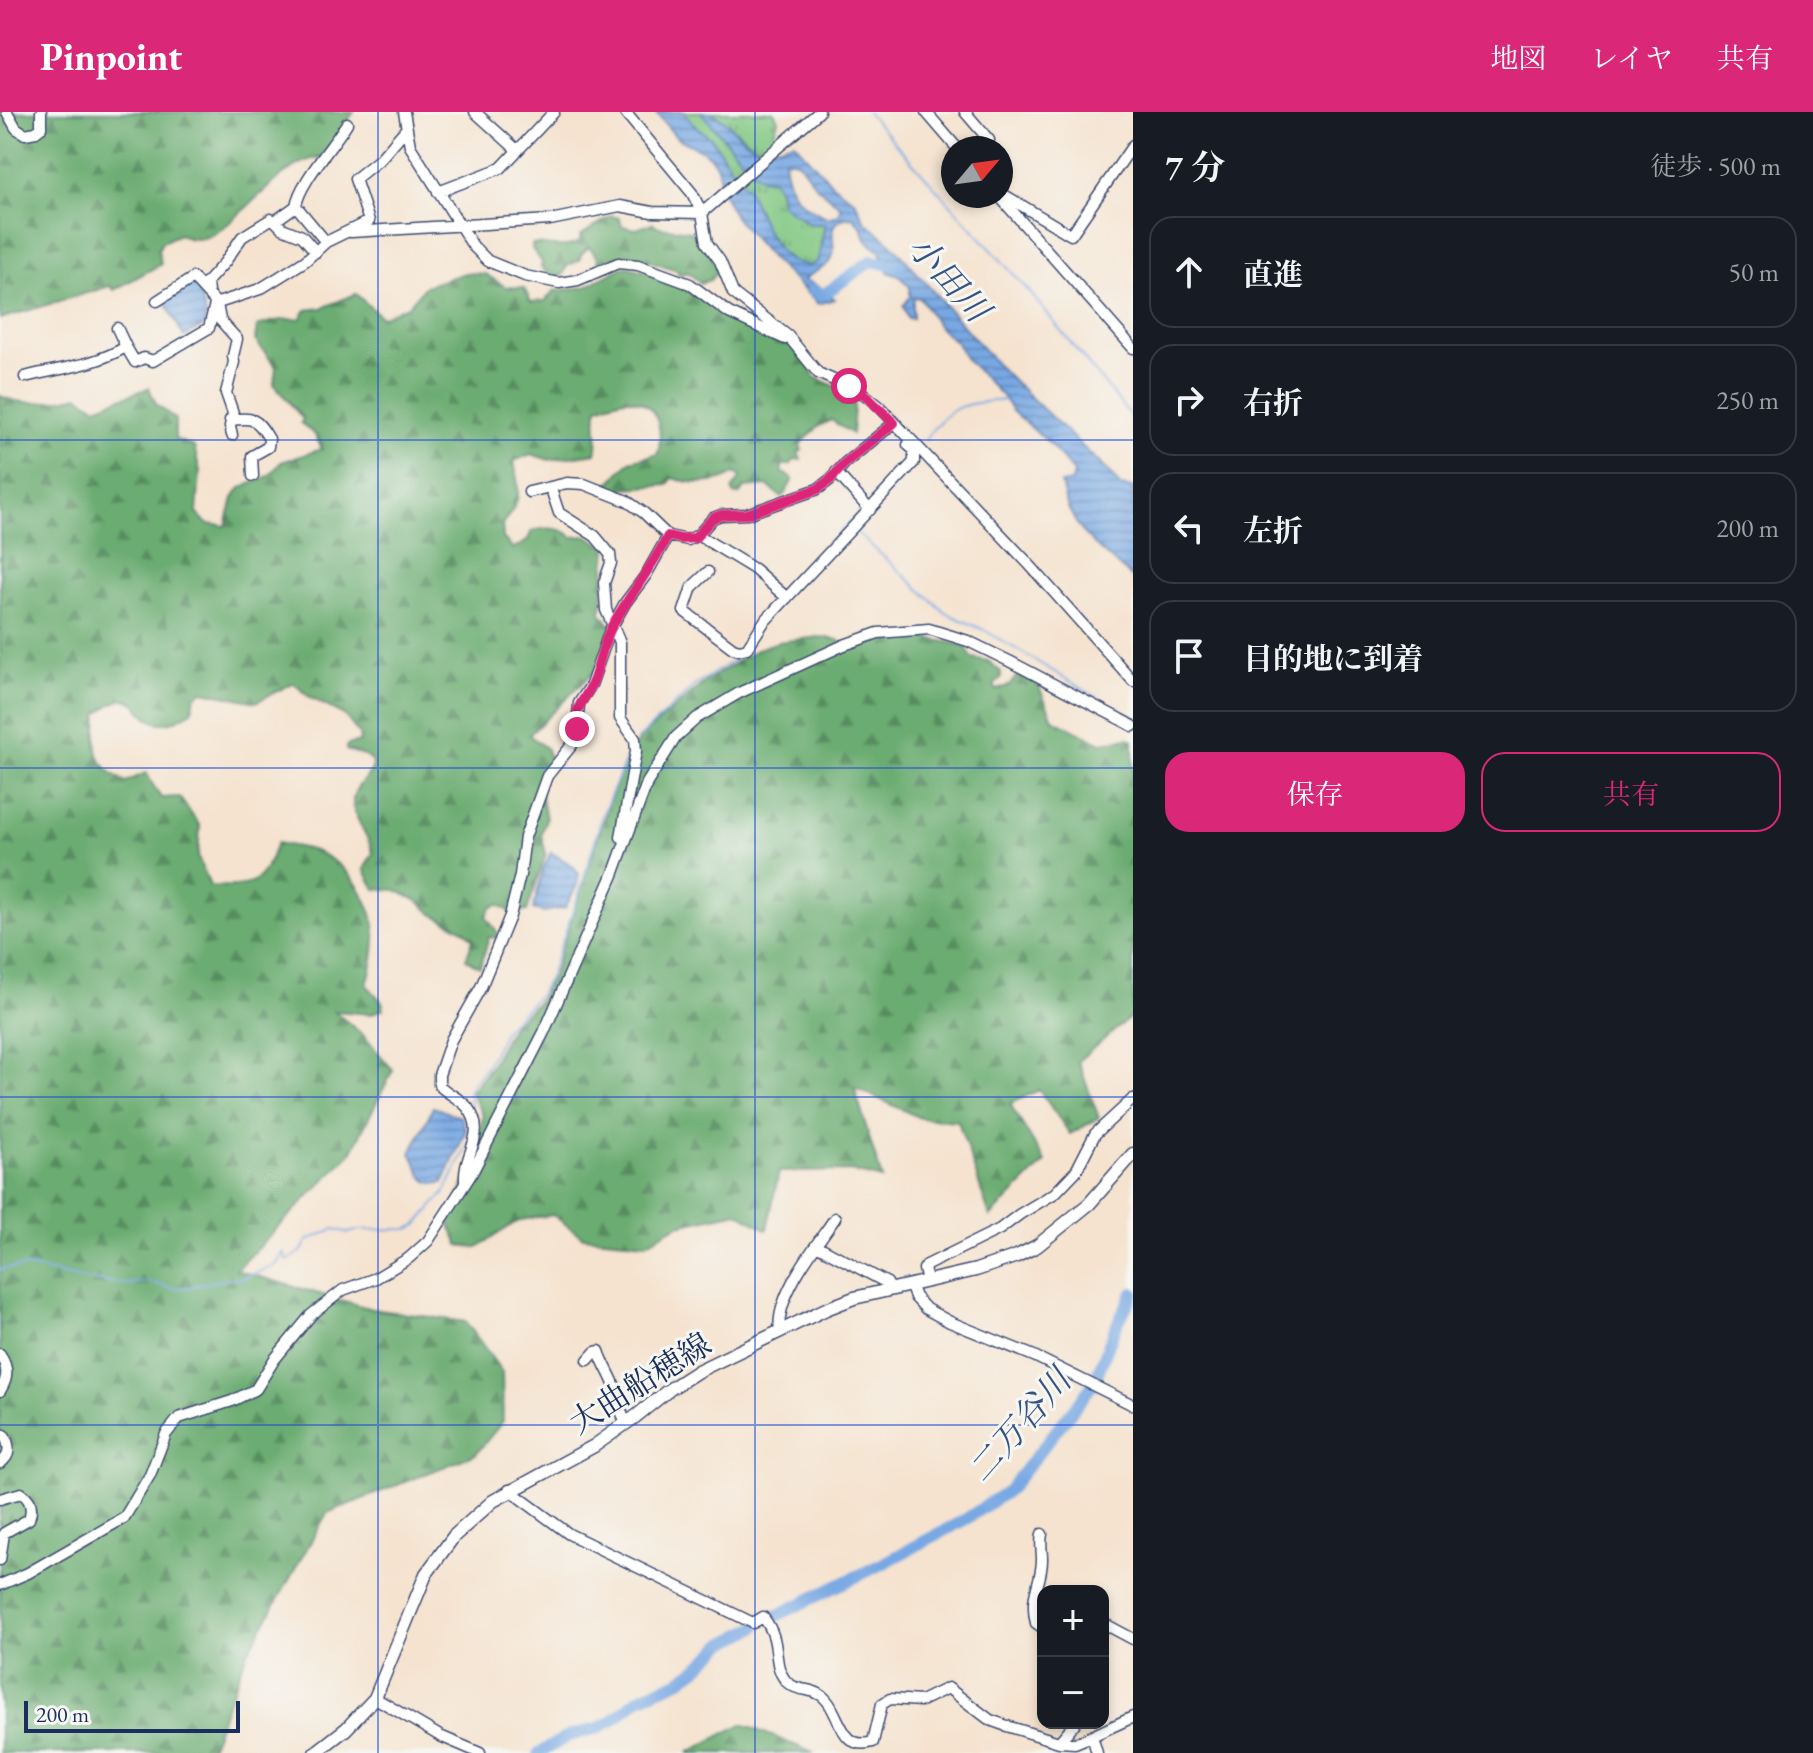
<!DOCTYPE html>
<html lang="ja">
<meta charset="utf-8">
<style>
body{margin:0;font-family:"EB Garamond","Noto Serif JP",serif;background:#20242c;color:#f1f3f6}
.controls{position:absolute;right:24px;bottom:24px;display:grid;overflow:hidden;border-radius:16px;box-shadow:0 4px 12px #0003}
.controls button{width:72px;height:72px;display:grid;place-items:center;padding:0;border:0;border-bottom:2px solid #363941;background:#171b24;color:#f1f3f6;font:40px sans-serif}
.compass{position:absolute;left:941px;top:24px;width:72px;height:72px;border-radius:50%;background:#171b24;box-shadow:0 4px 12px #0003;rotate:61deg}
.scale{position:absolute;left:24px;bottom:20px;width:216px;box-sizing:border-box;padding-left:8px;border:4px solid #1b2f5e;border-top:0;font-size:22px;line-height:28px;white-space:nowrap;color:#1b2f5e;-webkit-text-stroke:6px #f6f6f2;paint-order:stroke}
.stop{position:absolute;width:24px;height:24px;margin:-18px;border:6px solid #db2777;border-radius:50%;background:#fff}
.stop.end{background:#db2777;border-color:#fff;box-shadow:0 2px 8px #0008}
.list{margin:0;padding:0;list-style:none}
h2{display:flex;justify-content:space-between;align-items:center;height:104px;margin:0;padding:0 32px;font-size:34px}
h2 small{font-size:26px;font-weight:400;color:#9ea1a6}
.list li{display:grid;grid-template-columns:52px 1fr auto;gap:24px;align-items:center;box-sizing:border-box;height:112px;margin:0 16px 16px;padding:0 16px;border:2px solid #363941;border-radius:24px}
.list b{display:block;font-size:30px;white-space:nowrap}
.list em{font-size:26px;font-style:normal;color:#9ea1a6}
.actions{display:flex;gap:16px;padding:24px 32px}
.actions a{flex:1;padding:18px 0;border:2px solid #db2777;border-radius:24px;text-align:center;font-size:28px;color:#db2777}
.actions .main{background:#db2777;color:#fff}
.icon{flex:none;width:44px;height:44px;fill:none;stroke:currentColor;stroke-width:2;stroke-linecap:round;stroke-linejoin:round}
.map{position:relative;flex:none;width:1133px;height:1641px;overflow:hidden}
header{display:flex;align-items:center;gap:48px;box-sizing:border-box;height:112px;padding:0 40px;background:#db2777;color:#fff}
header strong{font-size:38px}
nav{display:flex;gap:44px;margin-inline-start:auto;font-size:28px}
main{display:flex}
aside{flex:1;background:#171b24}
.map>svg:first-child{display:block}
</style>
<header>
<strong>Pinpoint</strong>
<nav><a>地図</a><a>レイヤ</a><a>共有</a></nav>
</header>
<main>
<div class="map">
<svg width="1133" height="1641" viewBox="0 0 1133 1641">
<defs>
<pattern id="grass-tufts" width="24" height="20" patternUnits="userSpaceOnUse" patternTransform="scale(2)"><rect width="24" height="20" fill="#83c883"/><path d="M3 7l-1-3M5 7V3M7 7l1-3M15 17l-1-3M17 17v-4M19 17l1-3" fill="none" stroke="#6aa36e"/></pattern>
<pattern id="forest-firs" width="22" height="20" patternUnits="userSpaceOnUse" patternTransform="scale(2)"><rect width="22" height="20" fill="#6aac71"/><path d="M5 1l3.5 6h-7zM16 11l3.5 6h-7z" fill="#568c60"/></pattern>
<pattern id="water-rules" width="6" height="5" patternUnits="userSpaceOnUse" patternTransform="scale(2)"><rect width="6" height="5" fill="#78a8e3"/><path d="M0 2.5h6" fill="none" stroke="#6289bb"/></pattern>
</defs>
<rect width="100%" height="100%" fill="#f6f6f2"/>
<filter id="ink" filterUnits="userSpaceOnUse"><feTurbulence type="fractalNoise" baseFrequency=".0125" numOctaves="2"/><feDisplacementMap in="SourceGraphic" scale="16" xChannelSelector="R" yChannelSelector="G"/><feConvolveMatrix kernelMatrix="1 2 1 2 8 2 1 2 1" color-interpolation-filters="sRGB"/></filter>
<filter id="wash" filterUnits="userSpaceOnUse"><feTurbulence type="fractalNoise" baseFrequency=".006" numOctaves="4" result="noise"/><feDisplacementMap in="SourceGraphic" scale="32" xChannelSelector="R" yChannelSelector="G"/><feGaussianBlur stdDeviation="1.8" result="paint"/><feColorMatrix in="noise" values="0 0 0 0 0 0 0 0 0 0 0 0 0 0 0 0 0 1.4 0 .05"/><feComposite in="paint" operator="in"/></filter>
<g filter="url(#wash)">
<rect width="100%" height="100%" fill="#f5e3cf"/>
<path fill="url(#grass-tufts)" stroke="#4f7c70" stroke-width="2" d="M684,0H701L748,55L773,68L779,78L782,93L810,112H825L818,149L809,154L792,149L781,140L768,122L747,75L735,62L712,27L693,12Z
M713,0H774L778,8L769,37L755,34Z"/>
<path fill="url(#forest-firs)" stroke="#426e68" stroke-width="2" d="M0,0H354L321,46C285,45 241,110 209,124C203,127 196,127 190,127L180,122L162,130L158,138L161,152L114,178L110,174L0,207Z
M611,104L620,106L622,114L636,117L653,111L659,115L690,119L711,144L717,160L710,168L700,171L688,160L679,163L677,158L636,144L611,146L599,153L597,144L589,135L581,142L580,148L567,154L562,164L553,167L541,155L542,150L532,137V132C549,132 564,139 580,129V124Z
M625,154L661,164L699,185L725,205L791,234L807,250L814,265L855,283L852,322L831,308L819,314L800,333L802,339L798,340L801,348L795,347L790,353H782V360L793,367L785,382L781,385L768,374L744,376L739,383L734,382L732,378L741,365L735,361C718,374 691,372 672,366L668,373L624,376L620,381L605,376L630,349L658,342C663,318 659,291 629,287C620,286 607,292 598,295C593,313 601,323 596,341L549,348L531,342L514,349C519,380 524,386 502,412L503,426L513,437L527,429L532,419C548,415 560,415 573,425L588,424L607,436L601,501L612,515L604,550L529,623L547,637L551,653L538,667L546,707L541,722L546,741L527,799L512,801L498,792L491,796L486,805L498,821L497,826L489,825L480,855L466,847L473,827L464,818L434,803L418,789L396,778L375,777L364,757L373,741C369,723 353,707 353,689C353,664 402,652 346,638L347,633L360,630L359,622L344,603L311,586L293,571L256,590L203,579L195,584L192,599C183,604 172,612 162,611C134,610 140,565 98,602C96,637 91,652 126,670L146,661L161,686L179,685L200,714L198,745L210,774C256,775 259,774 277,731C290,734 307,735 319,741C351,755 378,795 375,830C374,845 371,859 367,873L384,892L383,897L371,902L334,899L363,923L393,958L351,1041L236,1158L372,1197L466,1210L502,1260L503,1309L476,1342L327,1401L247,1542L208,1641H0V284C24,295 54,290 79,284L96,295L149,276L156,292L175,307V327L194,335L200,359L197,401L207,412L226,414L233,386L241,376L269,364L281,350L322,337L315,323L301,311L303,307L274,272L276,255L255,228L257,215C268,209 287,207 300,207L306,198L322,196L356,182L381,205L408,194L425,174L465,161L485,162L506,175L524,176L531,190L545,189L554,179L585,175Z
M917,523C934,529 949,529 966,535L972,546L988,549L1001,560V565L994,574L997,578L1010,573L1016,565L1023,562L1037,570L1053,607L1101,631L1128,626L1133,628V903L1078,949L1099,1006L1070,1022L1039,978L1010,992L1045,1050L990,1105L958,1009L920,1006L854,975L882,1067L851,1059L779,1060L767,1118L738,1100L678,1113L646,1131L583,1125L553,1103L520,1108L476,1136L459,1133L447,1107L472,1057L483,1004L471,980L491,953L513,912L537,891L553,863L610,688L627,645L642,624L706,569L758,537L778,530L819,525L838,528L849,538L875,526Z
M742,1612L814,1641H688Z"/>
<path fill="url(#water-rules)" stroke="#4a6ca0" stroke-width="2" fill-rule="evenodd" d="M655,0H684L693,12L712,27L735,62L747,75L768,122L781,140L792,149L809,154L818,149L825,112H810L782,93L779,78L773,68L761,66L748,55L701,0C729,0 738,32 761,36C772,38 784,32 794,30L832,72L855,89L865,110L890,130L1000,256L1109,360L1120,374L1133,376V466C1098,436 1070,419 1061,372L1072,370L1074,360L1047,329L1012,299L1002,284L965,246L957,231L938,214L921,187L916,185L913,187V207L908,206L903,194L910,185V175L899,164L888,160L880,140L867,129L861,114L853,105C817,107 842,134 830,149C824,158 811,160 804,168L820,175L835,187L818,192L770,145L735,105L721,78L718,56L712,47L703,39L677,26ZM784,47L798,49L816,74L841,95L838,102L829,106C797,92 788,82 784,47Z
M191,171L198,176L206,203L204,214L184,225L165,190Z
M551,740L573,754L579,762L577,773L565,796L543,800L533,797L543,758Z
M433,995L461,1005L466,1018L443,1071C418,1073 423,1061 411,1041Z"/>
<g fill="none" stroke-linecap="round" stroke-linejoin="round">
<path stroke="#78a8e3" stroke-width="2" d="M867,0L1027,177L1133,307
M925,328C949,292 962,292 1004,288
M870,388L908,344
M855,419L946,501L984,518L1120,599
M785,479L863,396
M753,519L756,511L781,484
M639,626L694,574L739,545
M471,993L468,980L474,969L488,951L506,916L538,884L549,866L580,779L602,704L632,633
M0,1157L29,1155L82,1167L127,1172L149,1170L176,1177L233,1166L241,1167L276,1153L284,1140L287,1149L302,1139L307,1129L334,1117L349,1121L359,1118L408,1117L417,1113L445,1080L469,1030"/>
<path stroke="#78a8e3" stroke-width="12" d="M812,178L823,183L871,149L898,154
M774,1505L884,1451L966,1407L1009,1378L1094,1271L1114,1219L1133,1181
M539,1641L569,1624L598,1616L612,1609L639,1586L679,1569L700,1554L723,1532L756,1515"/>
</g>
</g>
<g filter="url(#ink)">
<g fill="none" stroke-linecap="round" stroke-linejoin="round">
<defs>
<path id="minor" d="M7,0L16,16L25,22L36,20L41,16V0
M404,0L410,34L473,134L488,149L525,164L559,171L578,168L618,151L638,153L690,172L729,201L785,227
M475,0L517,38
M625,0L692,81L702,101L707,131L720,149L733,181L788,224L818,261L864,282L879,294L1027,450L1133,569
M926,0L957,36
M965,0L989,28
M438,80L501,56L554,0
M1001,81L1071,123L1133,33
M999,84L1133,236
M275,109L282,116L302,124L316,140
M351,120L550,108L620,94L652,100L702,101L819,0
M326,130L296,94C299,71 334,33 347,11
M208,181L207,170L225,150L242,125L271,107L275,109L296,94
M157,189L193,166L217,192L220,208L237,227L233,244L234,250L226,281L233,301L230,314L232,323
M117,216L126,235
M25,265C63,255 90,255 126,235L135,250L144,246L153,249L209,216L215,192L260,177L305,149L326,130L369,109L355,67L380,47L405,18
M230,308C253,305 257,306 269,327L268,335L252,344L253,364
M836,360L870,398
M551,377L559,401L595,424L610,442L611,451L604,471L606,498L620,530V606L635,627L636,639L621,725
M529,380L567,371L584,372L627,389L644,401L668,424L688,428L698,423L713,406L721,403L747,402L818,377L831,367L845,351L894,311
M698,423L754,457L787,486
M708,460L692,475L684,499L733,536L739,538L747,536L764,510L914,350V338L908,333
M465,1068C463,1042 488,1022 468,996C460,986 447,982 439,973V963L451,928L481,875L510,804L520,763L525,725L547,664L572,633L577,617L579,591L591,573L610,518L625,491L646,463L668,424
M816,1133L887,1171L891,1178
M927,1169L924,1157L927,1153L1000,1117L1020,1102L1055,1081L1076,1059L1095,1022L1133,987
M910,1173L915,1185L926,1197L950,1210L1034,1244L1133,1293
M780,1220C774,1185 816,1134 835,1106
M0,1242C8,1256 9,1265 0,1279
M588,1248L595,1240L599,1239C603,1252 611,1263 615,1275C619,1288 620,1299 626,1312
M0,1321L5,1324C10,1335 11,1344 0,1351
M509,1378L569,1422L753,1511L763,1505C783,1530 771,1550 785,1568C794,1579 808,1576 819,1582C841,1593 837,1641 873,1630L882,1592L890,1587L921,1589L948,1576L990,1608L1007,1614L1059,1630L1075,1631L1092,1624
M0,1387L21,1381C31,1387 33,1396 29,1407L4,1421L0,1448
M1042,1422C1040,1432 1042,1438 1042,1447C1042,1472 1029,1482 1036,1511L1043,1516
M0,1473L28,1461L124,1406L150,1363L166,1322L179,1306L232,1289L256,1277L274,1248L311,1203L343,1178L376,1166L409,1146L428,1129L472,1061L544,920L613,763L647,671L676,625L697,606L739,581L844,533L878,521L929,517L968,529L1009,549L1133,614
M1103,1511L1133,1527
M375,1586L440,1624L480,1641
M1059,1630L1075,1611
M1097,1641L1092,1624L1133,1605"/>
<path id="major" d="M315,1641L346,1617L375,1586L426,1462L454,1424L493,1389L594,1334L635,1305L670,1277L698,1259L826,1197L854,1186L976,1158L1017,1144L1037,1134L1089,1092L1133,1042"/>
</defs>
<use href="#minor" stroke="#3c4a6f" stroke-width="13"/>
<use href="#major" stroke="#3c4a6f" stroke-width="15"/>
<use href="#minor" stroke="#fff" stroke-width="10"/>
<use href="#major" stroke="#fff" stroke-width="12"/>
</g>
</g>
<g fill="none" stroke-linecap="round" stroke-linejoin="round" filter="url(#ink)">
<path stroke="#db2777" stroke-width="10" d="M577,617C574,593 583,592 592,572C600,554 602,532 612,514C630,483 651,456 668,424L681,427L695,426L713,406L721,403L747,402L818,377L831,367L845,351L894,311L864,282L849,274"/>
</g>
<path fill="none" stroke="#1d4ed8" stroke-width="2" stroke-opacity="0.55" d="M378,0V1641M755,0V1641M0,328H1133M0,656H1133M0,985H1133M0,1313H1133"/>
<g text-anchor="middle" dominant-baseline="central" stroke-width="6" stroke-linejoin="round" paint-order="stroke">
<g font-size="32" fill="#1b2f5e" stroke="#f6f6f2">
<text transform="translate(640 1271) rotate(-32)">大曲船穂線</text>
</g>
<g font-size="34" font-style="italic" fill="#375386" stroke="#f6f6f2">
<text transform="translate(949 166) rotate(48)">小田川</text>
<text transform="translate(1019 1313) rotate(-49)">二万谷川</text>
</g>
</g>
</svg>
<div class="controls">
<button>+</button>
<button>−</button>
</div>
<svg class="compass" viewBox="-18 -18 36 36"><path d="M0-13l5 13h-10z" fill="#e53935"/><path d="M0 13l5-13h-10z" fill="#9ea1a6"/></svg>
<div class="scale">200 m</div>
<div class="stop" style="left:849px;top:274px"></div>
<div class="stop end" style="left:577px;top:617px"></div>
</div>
<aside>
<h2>7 分<small>徒歩 · 500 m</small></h2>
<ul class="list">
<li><svg class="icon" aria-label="ahead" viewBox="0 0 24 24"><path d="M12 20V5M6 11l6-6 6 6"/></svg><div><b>直進</b></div><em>50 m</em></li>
<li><svg class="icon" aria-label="right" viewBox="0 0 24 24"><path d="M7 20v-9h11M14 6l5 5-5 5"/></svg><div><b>右折</b></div><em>250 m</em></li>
<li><svg class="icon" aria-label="left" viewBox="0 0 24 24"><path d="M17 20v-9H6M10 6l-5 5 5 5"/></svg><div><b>左折</b></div><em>200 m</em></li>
<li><svg class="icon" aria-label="arrive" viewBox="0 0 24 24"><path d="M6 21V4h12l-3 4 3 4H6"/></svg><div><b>目的地に到着</b></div></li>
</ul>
<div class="actions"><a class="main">保存</a><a>共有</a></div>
</aside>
</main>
